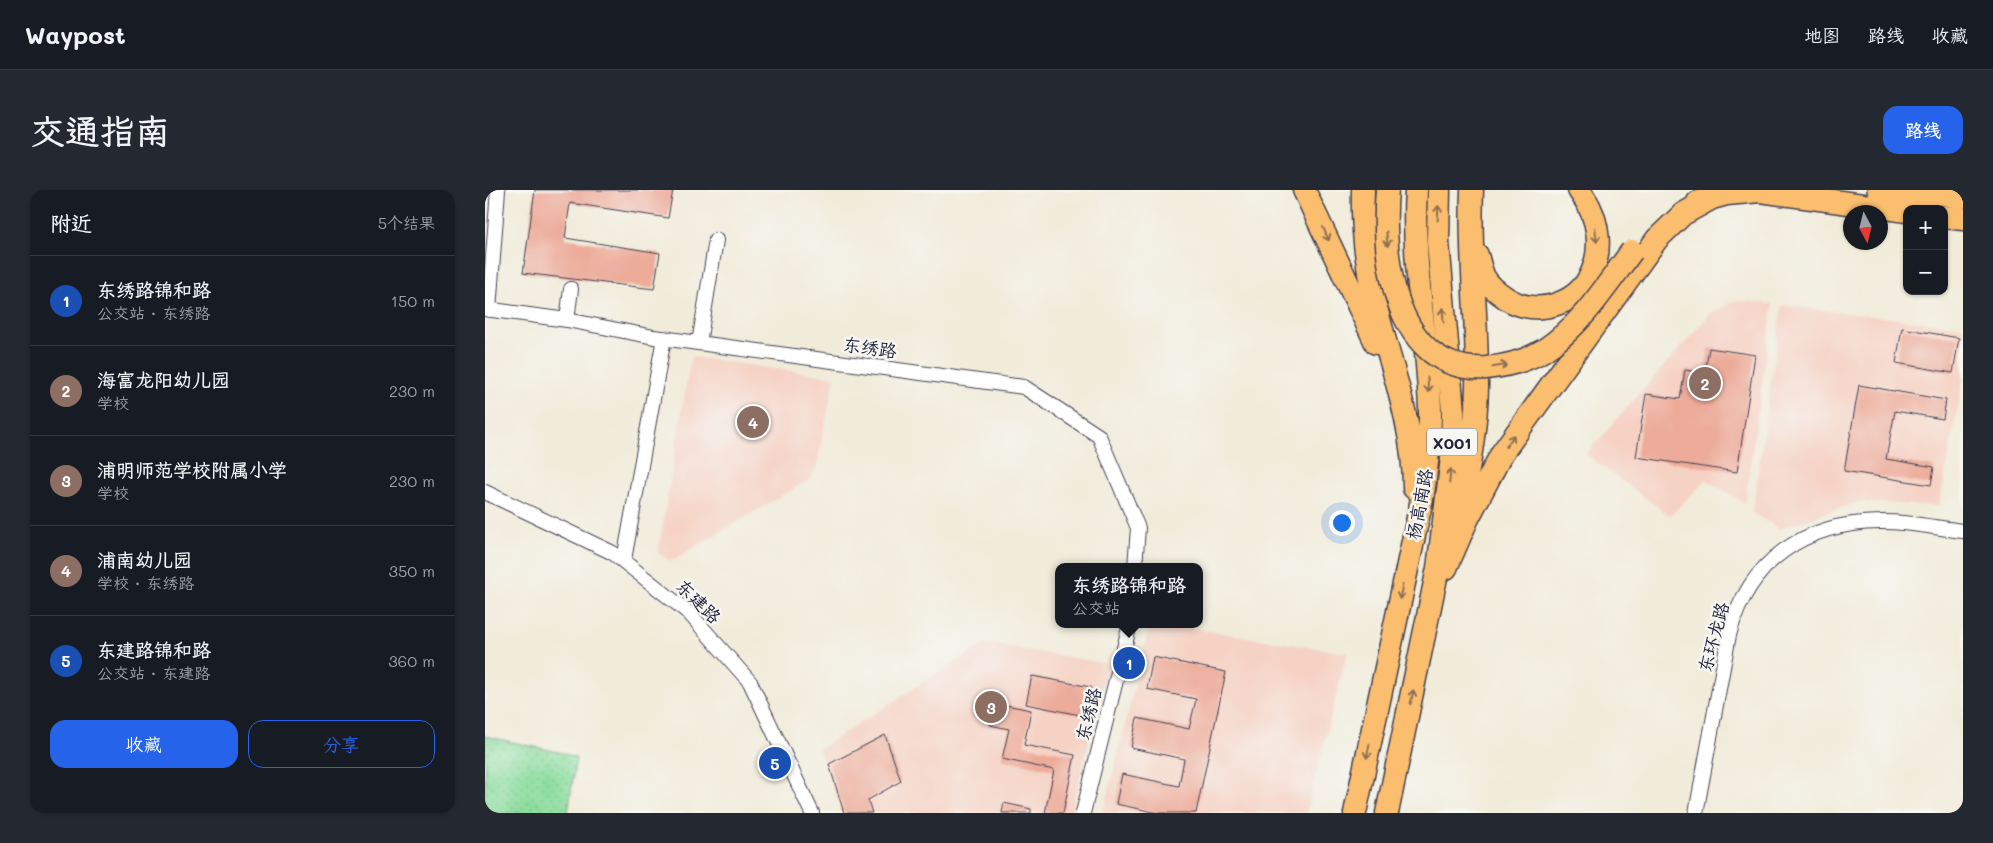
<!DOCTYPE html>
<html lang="zh">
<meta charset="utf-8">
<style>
body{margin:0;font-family:Mali,"LXGW WenKai TC",sans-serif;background:#242831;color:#f1f3f6}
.controls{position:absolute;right:15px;top:15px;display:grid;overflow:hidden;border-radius:10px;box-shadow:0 1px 4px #0004}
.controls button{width:45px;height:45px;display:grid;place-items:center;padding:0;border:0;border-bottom:1px solid #363941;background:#171b24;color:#f1f3f6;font:25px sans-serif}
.compass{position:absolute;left:1358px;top:15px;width:45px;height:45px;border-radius:50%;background:#171b24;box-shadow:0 1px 4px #0004;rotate:173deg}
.you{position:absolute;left:856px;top:332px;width:18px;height:18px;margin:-12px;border:4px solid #fff;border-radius:50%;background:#1a73e8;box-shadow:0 0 0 8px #1a73e833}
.badge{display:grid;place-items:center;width:32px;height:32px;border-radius:50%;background:#2563eb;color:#fff;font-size:16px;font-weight:700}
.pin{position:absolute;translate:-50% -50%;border:2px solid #fff;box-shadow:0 1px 5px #0006}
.popup{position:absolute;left:570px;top:373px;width:148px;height:65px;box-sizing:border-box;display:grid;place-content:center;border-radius:10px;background:#171b24;filter:drop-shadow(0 1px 4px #0005);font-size:16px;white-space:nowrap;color:#9ea1a6}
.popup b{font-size:19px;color:#f1f3f6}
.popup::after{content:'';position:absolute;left:50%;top:100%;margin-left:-10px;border:10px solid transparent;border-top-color:#171b24}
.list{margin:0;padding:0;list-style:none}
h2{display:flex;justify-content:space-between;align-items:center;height:65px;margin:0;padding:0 20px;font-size:21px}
h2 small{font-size:16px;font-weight:400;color:#9ea1a6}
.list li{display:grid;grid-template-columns:32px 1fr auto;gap:15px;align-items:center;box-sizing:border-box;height:90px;padding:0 20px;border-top:1px solid #363941}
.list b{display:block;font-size:19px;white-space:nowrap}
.list p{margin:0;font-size:16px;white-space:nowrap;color:#9ea1a6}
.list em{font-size:16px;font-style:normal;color:#9ea1a6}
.actions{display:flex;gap:10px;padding:15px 20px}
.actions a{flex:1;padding:11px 0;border:1px solid #2563eb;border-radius:15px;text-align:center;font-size:18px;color:#2563eb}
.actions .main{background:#2563eb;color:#fff}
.map{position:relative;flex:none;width:1478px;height:623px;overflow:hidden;border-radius:15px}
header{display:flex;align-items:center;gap:30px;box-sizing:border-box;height:70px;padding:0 25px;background:#171b24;border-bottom:1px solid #363941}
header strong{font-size:24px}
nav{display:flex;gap:28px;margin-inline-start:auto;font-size:18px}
.intro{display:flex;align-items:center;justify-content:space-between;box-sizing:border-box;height:120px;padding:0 30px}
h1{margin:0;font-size:35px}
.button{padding:12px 22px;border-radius:15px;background:#2563eb;color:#fff;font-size:18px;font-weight:700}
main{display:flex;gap:30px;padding:0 30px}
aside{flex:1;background:#171b24;border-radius:15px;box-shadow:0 1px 4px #0004}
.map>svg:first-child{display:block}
</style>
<header>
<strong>Waypost</strong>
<nav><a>地图</a><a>路线</a><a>收藏</a></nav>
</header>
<div class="intro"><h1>交通指南</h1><a class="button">路线</a></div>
<main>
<aside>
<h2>附近<small>5个结果</small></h2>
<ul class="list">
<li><span class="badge" style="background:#1a4fb4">1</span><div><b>东绣路锦和路</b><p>公交站 · 东绣路</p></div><em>150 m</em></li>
<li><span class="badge" style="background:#8d6e63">2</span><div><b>海富龙阳幼儿园</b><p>学校</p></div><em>230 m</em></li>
<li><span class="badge" style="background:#8d6e63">3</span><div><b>浦明师范学校附属小学</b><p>学校</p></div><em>230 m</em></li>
<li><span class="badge" style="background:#8d6e63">4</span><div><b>浦南幼儿园</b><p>学校 · 东绣路</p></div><em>350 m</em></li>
<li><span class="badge" style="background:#1a4fb4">5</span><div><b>东建路锦和路</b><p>公交站 · 东建路</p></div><em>360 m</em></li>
</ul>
<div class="actions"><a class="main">收藏</a><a>分享</a></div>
</aside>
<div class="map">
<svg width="1478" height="623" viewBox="0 0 1478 623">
<defs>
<pattern id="park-dots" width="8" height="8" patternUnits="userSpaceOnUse" patternTransform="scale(1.25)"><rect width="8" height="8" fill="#8add9e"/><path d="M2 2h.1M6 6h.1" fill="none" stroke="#77bd89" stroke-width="1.8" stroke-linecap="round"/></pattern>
</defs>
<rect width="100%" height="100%" fill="#f6f6f2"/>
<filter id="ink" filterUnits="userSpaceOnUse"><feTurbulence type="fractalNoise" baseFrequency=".02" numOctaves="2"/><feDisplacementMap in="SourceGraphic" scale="10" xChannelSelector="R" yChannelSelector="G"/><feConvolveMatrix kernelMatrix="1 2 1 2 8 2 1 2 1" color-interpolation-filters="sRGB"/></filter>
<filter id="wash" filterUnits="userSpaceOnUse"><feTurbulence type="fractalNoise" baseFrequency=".0096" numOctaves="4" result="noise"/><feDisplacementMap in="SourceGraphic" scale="20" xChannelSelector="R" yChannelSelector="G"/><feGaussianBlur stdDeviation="1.12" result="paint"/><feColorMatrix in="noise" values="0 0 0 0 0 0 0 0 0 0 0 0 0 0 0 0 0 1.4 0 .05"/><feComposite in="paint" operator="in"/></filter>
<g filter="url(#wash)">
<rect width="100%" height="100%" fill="#f1ebd9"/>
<path fill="#f6d2c4" d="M1251,110L1288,114L1260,313L1221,290L1185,326L1101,264L1226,123Z
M1297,115L1478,137V190L1454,316L1373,312L1295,339L1267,323Z
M206,167L350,187L331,278L325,289L186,371L173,363Z
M665,434H679L862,463L821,623H618Z
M500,453L623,474L586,623H357L334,559Z"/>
<path fill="url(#park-dots)" stroke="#56806c" d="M0,546L78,563L91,568L83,623H0Z"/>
<g id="blocks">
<path fill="#edab9a" d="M50,0H188L183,28L85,13L80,48L175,63L169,99L38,83Z
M1417,138L1474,148L1468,183L1411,173Z
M1224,158L1270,165L1252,282L1151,267L1161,204L1195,209L1200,180L1220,183Z
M1374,195L1461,210L1458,229L1410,221L1401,269L1449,277L1446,295L1359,281Z
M668,467L741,482L711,623H673L631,614L637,584L694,596L699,569L646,558L652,528L704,539L711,509L662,499Z
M547,486L606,497L600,526L541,514Z
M510,513L546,520L539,555L590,565L578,623H560L569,580L517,569L524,539L505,535Z
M400,545L416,591L383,610L387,623H359L344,574Z
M519,613L546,619V623H517Z"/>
</g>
</g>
<g filter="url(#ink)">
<use href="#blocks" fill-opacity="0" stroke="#414053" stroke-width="1"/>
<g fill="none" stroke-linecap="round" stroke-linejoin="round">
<defs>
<path id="minor" d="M0,119L82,130L169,147L539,197L614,246L653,338L650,377
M4,120L13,0
M82,130L86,99
M214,153L231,50
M0,302L128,363L204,423L265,492L327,623
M139,370L179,148
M598,623L645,434
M1211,623L1244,445C1264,370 1319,333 1395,332C1422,331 1451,338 1478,341"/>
<path id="primary" d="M1393,0L1447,8"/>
<path id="trunk" d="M819,0L891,153
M878,0C877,37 881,73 889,109C904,173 929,232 929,298
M1430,0L1478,7
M1213,12L1242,4L1275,1L1422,21
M1459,27L1478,29
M992,65C994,72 996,81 999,87C1004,96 1012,102 1021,108C1036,118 1055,120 1072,114C1113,100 1122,53 1104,16C1101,10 1097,5 1094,0
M973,327C983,285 991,241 992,198C993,132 984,66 987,0
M961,378L982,330L1017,263L1172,49L1198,24L1227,8
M870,623L938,304C942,276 945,249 945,221C943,147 926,74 931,0
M902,623L953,378L967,268L968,221L953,52L954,0"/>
</defs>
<use href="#minor" stroke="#414053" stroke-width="16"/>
<use href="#primary" stroke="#414053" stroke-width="24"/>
<use href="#trunk" stroke="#414053" stroke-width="25"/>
<use href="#minor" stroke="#fff" stroke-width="14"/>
<use href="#primary" stroke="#fbbe6e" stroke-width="21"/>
<use href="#trunk" stroke="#fbbe6e" stroke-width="22"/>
<defs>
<path id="trunk-bridge" d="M902,0C896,68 910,183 1001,178C1022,176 1041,171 1059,160C1096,136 1121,96 1147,61"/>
</defs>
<use href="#trunk-bridge" stroke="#414053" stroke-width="25" stroke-linecap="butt"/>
<use href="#trunk-bridge" stroke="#fbbe6e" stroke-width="22"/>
</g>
<defs><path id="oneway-shaft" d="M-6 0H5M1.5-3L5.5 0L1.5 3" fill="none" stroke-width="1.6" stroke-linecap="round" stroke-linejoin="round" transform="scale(1.25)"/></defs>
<g stroke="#8e7054">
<use href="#oneway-shaft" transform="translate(953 23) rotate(-88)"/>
<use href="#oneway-shaft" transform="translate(841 44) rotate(66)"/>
<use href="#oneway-shaft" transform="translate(1111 45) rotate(84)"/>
<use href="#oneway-shaft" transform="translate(902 49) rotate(85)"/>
<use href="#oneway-shaft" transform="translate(958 125) rotate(-95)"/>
<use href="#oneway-shaft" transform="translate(1015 176) rotate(-9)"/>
<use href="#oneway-shaft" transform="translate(943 195) rotate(86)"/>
<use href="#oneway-shaft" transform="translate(1025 251) rotate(-56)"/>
<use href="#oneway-shaft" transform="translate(965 286) rotate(-84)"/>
<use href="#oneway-shaft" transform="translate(916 402) rotate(102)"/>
<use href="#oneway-shaft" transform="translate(927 507) rotate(-78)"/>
<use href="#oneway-shaft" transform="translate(883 561) rotate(102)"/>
</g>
</g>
<g text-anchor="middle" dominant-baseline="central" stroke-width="5" stroke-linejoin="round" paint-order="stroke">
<rect fill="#f6f6f2" stroke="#626272" stroke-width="1" x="942" y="238.5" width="50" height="27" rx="4"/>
<g font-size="16" font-weight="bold" fill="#22223b">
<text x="967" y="252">X001</text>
</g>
<g font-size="18" fill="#22223b" stroke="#f6f6f2">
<text transform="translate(385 157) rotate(8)">东绣路</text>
<text transform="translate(934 314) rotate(-79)">杨高南路</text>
<text transform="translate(214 411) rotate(44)">东建路</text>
<text transform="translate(1228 447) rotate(-75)">东环龙路</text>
<text transform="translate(603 524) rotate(-76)">东绣路</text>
</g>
</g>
</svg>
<div class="controls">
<button>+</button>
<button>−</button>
</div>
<svg class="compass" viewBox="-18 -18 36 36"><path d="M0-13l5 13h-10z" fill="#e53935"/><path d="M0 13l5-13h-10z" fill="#9ea1a6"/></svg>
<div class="you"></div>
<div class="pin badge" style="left:644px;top:473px;background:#1a4fb4">1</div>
<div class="popup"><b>东绣路锦和路</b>公交站</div>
<div class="pin badge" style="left:1220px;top:193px;background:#8d6e63">2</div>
<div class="pin badge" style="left:506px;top:517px;background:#8d6e63">3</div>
<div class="pin badge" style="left:268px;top:232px;background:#8d6e63">4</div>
<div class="pin badge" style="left:290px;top:573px;background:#1a4fb4">5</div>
</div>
</main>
